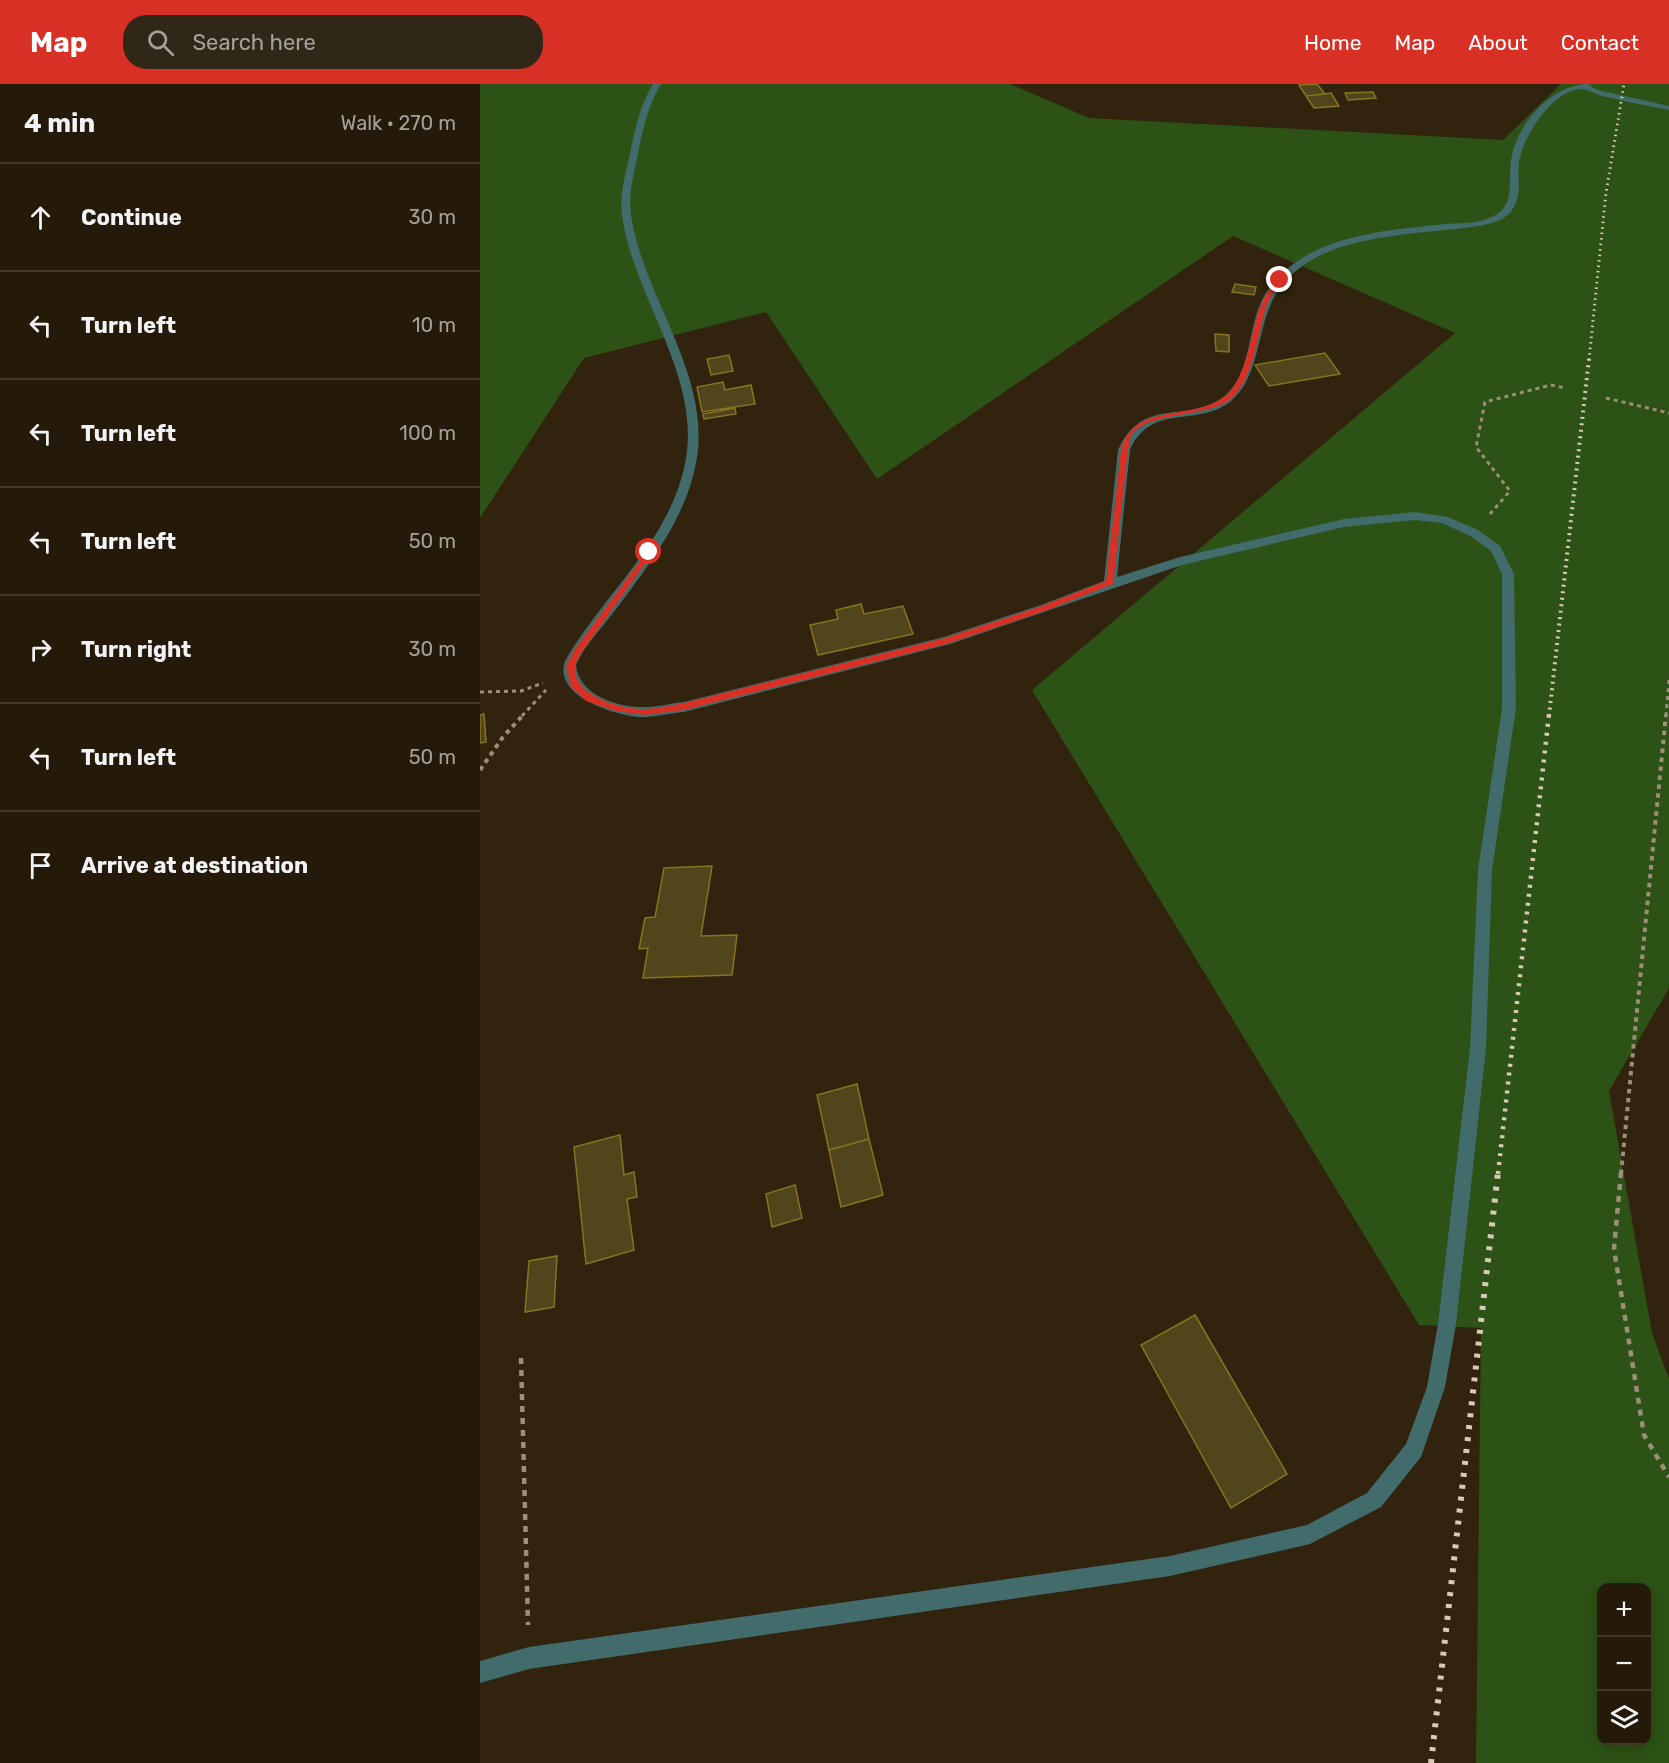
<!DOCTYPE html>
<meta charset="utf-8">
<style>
body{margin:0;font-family:Rubik,sans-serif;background:#312718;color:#f1f3f6}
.controls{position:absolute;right:18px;bottom:18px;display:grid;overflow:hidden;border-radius:12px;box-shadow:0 3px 15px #0003}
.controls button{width:54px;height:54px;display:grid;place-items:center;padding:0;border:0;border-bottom:2px solid #42382b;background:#251a0a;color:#f1f3f6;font:30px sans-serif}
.stop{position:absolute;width:18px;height:18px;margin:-14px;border:4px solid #d93025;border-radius:50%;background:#fff}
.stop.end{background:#d93025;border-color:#fff;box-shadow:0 2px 6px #0008}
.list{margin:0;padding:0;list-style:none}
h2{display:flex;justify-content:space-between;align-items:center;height:78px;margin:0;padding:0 24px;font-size:26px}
h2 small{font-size:20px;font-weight:400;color:#a3a19c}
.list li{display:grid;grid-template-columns:39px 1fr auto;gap:18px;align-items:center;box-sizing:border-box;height:108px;padding:0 24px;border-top:2px solid #42382b}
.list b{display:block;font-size:22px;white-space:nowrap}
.list em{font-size:20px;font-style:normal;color:#a3a19c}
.icon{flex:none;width:33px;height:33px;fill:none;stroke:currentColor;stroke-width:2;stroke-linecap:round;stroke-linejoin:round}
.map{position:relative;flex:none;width:1189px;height:1679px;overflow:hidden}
header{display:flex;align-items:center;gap:36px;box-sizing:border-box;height:84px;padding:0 30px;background:#d93025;color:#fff}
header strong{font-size:28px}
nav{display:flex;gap:33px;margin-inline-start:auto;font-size:21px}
.search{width:420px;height:54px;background:#312718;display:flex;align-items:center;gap:15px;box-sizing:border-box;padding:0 21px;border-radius:24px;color:#a3a19c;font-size:22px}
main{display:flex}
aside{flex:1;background:#251a0a}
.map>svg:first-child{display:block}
</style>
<header>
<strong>Map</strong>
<div class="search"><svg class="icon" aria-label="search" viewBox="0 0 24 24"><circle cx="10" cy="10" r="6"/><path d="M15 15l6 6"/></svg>Search here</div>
<nav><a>Home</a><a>Map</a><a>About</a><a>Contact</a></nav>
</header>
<main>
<aside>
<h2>4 min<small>Walk · 270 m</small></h2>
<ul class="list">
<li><svg class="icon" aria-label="ahead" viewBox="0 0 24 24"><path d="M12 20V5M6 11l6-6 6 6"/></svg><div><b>Continue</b></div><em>30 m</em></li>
<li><svg class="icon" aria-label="left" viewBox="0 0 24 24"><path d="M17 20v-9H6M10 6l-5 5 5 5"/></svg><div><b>Turn left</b></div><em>10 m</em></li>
<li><svg class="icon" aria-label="left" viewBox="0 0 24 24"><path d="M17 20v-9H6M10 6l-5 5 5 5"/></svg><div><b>Turn left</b></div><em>100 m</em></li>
<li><svg class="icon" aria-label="left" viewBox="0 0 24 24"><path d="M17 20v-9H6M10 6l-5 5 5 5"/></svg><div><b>Turn left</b></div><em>50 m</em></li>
<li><svg class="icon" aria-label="right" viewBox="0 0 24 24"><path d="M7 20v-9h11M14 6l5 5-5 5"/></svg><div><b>Turn right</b></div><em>30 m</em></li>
<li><svg class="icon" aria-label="left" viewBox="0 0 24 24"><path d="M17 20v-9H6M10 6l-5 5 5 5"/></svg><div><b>Turn left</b></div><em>50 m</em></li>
<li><svg class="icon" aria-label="arrive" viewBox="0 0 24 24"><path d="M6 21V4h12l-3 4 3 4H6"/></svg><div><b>Arrive at destination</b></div></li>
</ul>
</aside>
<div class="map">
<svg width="1189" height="1679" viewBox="0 0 1189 1679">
<rect width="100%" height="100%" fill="#31230d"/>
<path fill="#2d5215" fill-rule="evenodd" d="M0,0H530L609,34L1023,56L1081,0H1189V904L1129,1007L1172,1249L1189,1295V1679H996L1001,1244L939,1241L552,606L975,249L753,152L397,395L286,228L104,274L0,434ZM1122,1504H1166V1656H1122Z"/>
<path fill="#50451b" stroke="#877420" stroke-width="1.5" d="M837,0L845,10L826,12L819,1Z
M893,8L896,14L868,16L865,9Z
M851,9L859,22L834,24L826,12Z
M755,200L776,203L774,211L752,208Z
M735,250L749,251V268L736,267Z
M845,269L860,290L789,302L775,281Z
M249,271L253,287L231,291L227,275Z
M243,298L245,306L271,301L275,320L222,328L217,303Z
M255,324L256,330L224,335L223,330Z
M381,520L384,530L423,522L433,550L338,571L330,541L358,535L356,526Z
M4,630L6,658L0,659V631Z
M232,782L221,852L257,851L252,891L163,894L168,864L159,865L165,834L175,833L184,784Z
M377,1000L389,1055L349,1066L337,1011Z
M140,1051L144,1091L154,1088L157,1113L147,1115L154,1166L106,1180L94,1063Z
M389,1055L403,1111L361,1123L349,1066Z
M315,1101L322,1134L292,1143L286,1110Z
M77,1172L74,1223L45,1228L49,1177Z
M715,1231L807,1390L751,1424L661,1261Z"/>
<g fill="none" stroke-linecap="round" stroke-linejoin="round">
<path stroke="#9c8e79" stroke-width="3" stroke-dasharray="4 4" stroke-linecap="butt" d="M1126,314L1189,329
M1010,430L1030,407L996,363L1005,318L1071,301L1085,304
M0,608L41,607L63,599
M42,632L66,606
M1186,632L1189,596"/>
<path stroke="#9c8e79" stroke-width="4" stroke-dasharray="4.5 4.5" stroke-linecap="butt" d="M0,686L23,653L44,630
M1141,1090L1186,630"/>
<path stroke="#9c8e79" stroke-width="4.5" stroke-dasharray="6 6" stroke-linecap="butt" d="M1141,1088L1134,1165L1164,1351L1189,1393
M41,1274L48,1541"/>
<path fill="#426b6b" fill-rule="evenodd" d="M173,0H181C168,21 163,45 158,69C154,90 148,109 151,131C163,214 233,292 216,379C206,435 166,485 133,529C121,545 104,562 96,581C99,612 139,624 166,623C179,623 191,619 204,618L464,553L561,521L624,497L638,366C663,312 703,340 742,314C769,295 768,251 779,223C786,205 797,192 812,181C854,149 913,146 964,140C981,139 1002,140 1017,130C1035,119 1028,94 1031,76C1037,39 1072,0 1109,0L1113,4L1122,7L1189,22V26C1167,22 1144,17 1122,12C1115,10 1107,5 1101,5C1073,6 1043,52 1039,78C1037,92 1042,109 1034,123C1027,136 1013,139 999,142C927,153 812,146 786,233C777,261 775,297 751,317C718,344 671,318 650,366L637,493L700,473L864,435L935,428L968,433L998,446L1020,462L1034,490L1036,624L1012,786L1006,964L976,1240L965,1303L941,1373L901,1423L830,1460L690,1492L49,1585L0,1599V1577L49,1563L690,1472L827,1441L887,1409L926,1360L947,1303L958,1240L990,964L998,786L1022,624V490L1011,467L990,452L962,439L935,436L864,443L702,481L470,560L204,628C189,629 173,634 157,633C132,630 73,612 85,577C123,511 189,458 205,380C223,293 153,214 142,131C139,109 146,90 150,69C155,45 160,21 173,0Z"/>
<path stroke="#d8cab6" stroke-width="3" stroke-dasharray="1.5 4" stroke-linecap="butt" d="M1109,276L1126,109L1144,0"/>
<path stroke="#d8cab6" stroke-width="4" stroke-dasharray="2 4.5" stroke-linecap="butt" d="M1069,632L1109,275"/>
<path stroke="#d8cab6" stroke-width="4.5" stroke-dasharray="3 6" stroke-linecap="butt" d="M1018,1090L1069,630"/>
<path stroke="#d8cab6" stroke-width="6" stroke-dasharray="4 8" stroke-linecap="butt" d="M951,1679L1018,1088"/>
</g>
<path fill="#d93025" d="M798,194L803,196C796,204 790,213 786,223C777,251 774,297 749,316C726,334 666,327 651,352C649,356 649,362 648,366L633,500L567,526L466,560L204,626L165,631L136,627L106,617L91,603L86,582L95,565L169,465L172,466V470L103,566C100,571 95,578 95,583C93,613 144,626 167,625C180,624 192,621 204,619L465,554L562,522L626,497L641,366C654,317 711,338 744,313C768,295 770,248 781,221C785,211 791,203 798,194Z"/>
</svg>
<div class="controls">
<button>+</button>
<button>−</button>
<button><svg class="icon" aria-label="layers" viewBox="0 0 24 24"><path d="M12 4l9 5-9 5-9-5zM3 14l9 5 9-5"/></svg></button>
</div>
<div class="stop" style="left:169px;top:468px"></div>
<div class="stop end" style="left:800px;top:196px"></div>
</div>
</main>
